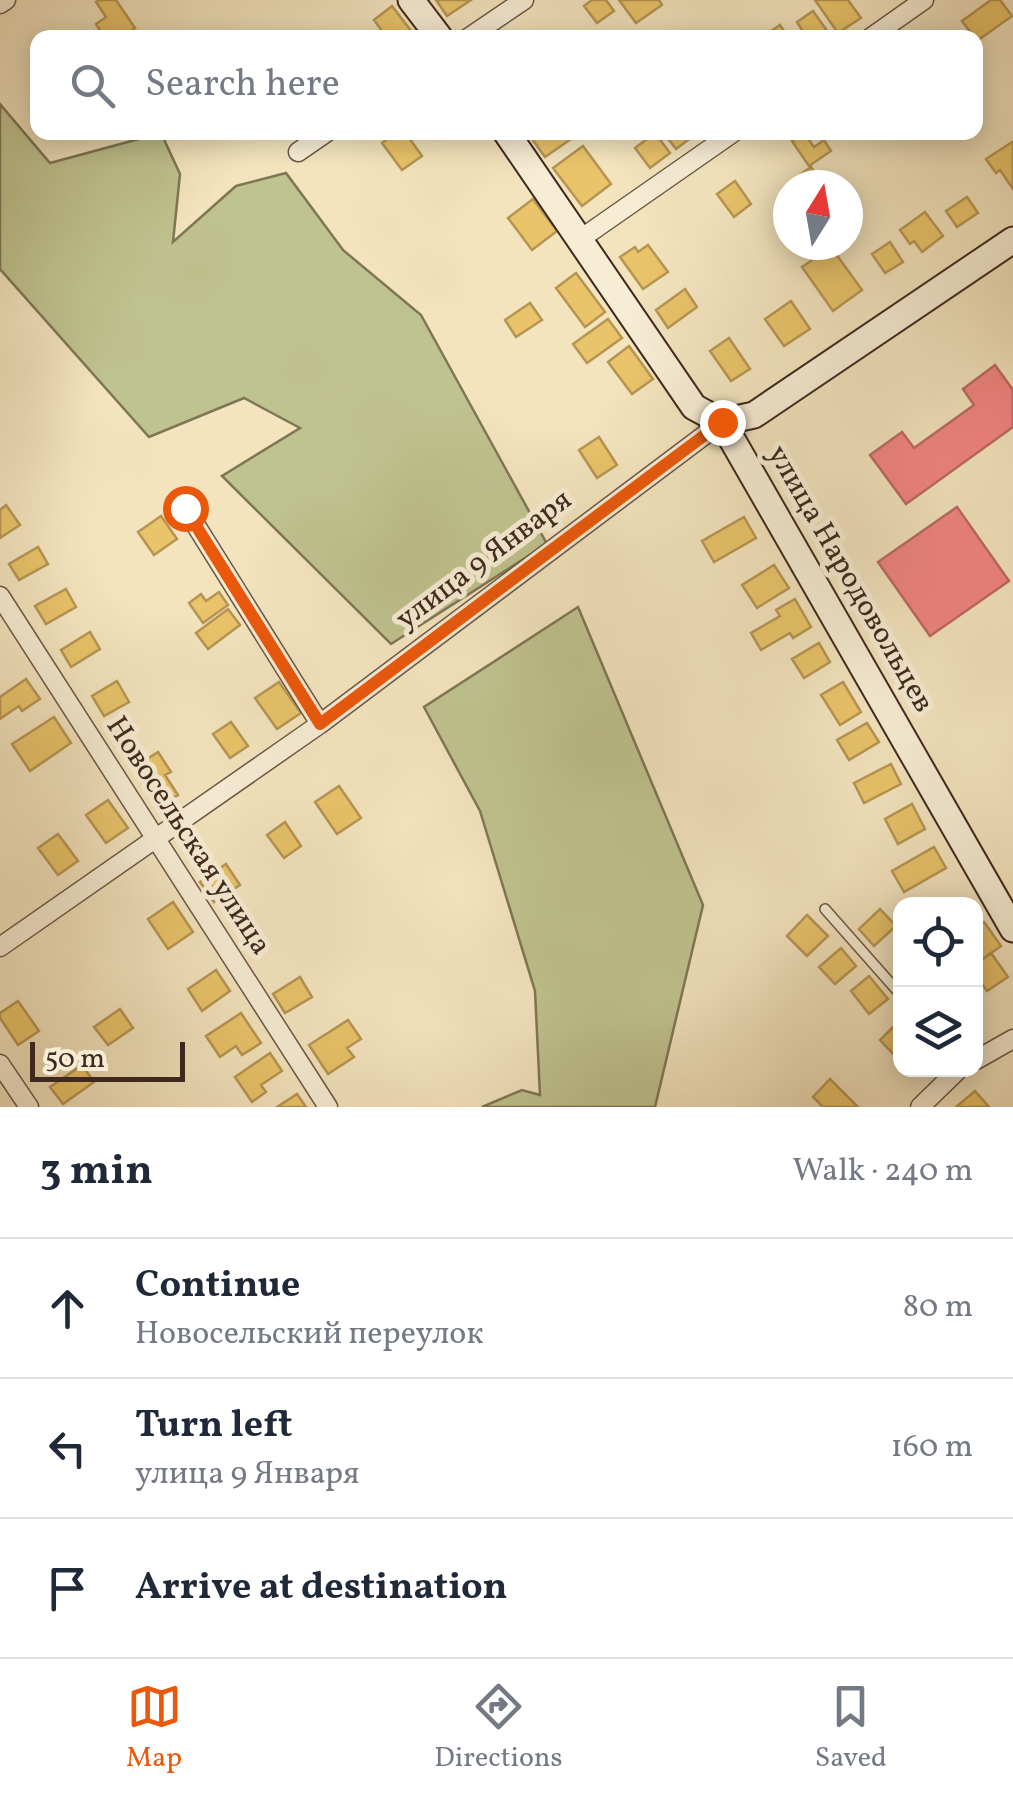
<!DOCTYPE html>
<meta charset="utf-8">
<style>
body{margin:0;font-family:Vollkorn,serif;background:#f2f2f3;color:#1f2937}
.controls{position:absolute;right:30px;bottom:30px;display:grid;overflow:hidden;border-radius:20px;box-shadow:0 5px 25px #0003}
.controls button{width:90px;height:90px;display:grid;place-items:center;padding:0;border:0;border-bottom:2px solid #e0e1e3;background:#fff;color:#1f2937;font:50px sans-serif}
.compass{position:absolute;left:773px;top:170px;width:90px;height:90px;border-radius:50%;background:#fff;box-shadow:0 5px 25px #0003;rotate:11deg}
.scale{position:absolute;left:30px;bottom:25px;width:155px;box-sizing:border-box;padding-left:10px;border:5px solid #3f281d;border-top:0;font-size:28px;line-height:35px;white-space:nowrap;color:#3f281d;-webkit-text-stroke:8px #f7edd5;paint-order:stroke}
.stop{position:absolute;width:30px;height:30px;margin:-22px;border:8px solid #ea580c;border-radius:50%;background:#fff}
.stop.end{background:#ea580c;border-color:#fff;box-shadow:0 2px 10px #0008}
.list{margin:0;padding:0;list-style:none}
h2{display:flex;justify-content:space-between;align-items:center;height:130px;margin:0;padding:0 40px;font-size:42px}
h2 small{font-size:32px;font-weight:400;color:#747a83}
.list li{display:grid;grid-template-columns:65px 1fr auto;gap:30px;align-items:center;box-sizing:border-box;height:140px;padding:0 40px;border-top:2px solid #e0e1e3}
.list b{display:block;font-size:38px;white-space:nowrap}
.list p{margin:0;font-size:32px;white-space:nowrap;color:#747a83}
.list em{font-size:32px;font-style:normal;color:#747a83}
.icon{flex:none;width:55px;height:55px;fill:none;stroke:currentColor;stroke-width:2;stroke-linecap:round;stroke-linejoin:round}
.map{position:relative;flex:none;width:1013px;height:1107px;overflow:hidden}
.search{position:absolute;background:#fff;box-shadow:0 5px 25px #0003;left:30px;right:30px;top:30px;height:110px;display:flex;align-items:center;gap:25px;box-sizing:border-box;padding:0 35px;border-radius:20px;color:#747a83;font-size:38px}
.sheet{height:550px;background:#fff}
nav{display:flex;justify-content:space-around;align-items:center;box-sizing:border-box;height:140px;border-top:2px solid #e0e1e3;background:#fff;font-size:28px;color:#747a83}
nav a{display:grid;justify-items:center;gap:5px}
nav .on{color:#ea580c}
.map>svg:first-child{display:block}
</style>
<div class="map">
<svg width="1013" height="1107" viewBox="0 0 1013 1107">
<rect width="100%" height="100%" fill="#f3e4be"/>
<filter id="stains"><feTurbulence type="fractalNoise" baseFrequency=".002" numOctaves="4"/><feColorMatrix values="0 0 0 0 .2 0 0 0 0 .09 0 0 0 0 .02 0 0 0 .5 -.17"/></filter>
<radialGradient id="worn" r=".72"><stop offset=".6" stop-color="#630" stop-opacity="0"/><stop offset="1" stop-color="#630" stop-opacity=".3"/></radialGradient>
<path fill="#bfc38f" stroke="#7f7656" stroke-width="2.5" d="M0,104L50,163L161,133L180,174L173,242L236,186L286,173L343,250L421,315L547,544L391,644L222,476L300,428L244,398L149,437L0,269Z
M578,607L703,905L655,1107H482L522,1090L540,1095L535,991L480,811L424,707Z"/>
<path fill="#e9c46a" stroke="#b69553" stroke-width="2.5" d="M100,0H116L135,28L122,38H105L96,24L106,17L96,2Z
M436,0H471L447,16Z
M592,0H606L614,11L597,23L584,6Z
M619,0H659L662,5L636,23Z
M815,0H848L861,18L838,33Z
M991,0H1000L1012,16L977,41L962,21Z
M392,6L415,36L413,38H387L374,20Z
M813,11L830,35L826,38H807L797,22Z
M780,25L789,38H761Z
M397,132H405L422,156L402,170L382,143Z
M527,132H566L571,139L545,157Z
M663,132H696L697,133L676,149Z
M655,133L670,153L650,168L635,148Z
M804,133L814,147L824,140L831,151L809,166L792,141Z
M1012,142L1013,144V189L1000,170L996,173L986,159Z
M583,146L611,184L582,206L553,168Z
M811,167L823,185H800L795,178Z
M735,181L751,204L734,217L717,194Z
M967,197L978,213L957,227L946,211Z
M533,199L557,231L532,250L508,218Z
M925,212L943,236L922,252L914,241L910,244L900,230Z
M890,242L903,262L885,273L872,254Z
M648,245L668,272L643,289L620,257L635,247L638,252Z
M831,247L862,290L833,311L802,267Z
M576,273L605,312L585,327L556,288Z
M685,289L697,307L668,328L656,310Z
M791,301L810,329L784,346L765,319Z
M530,303L542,320L516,337L505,320Z
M608,319L622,338L587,363L573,344Z
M729,338L750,369L731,381L710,351Z
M629,346L653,379L632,394L608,362Z
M599,437L617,465L597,478L579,450Z
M6,505L20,525L0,538V510Z
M161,516L177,539L154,555L138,532Z
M744,517L756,538L714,562L702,541Z
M38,547L48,564L19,580L9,564Z
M774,565L789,588L757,608L742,585Z
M66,589L76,607L46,624L35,606Z
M219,592L228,605L203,623L189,603L201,594L206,601Z
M795,599L811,627L793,638L790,633L761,650L751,633L780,616L776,610Z
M228,609L240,625L208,649L196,633Z
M90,632L100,649L71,667L61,650Z
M819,643L830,662L804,678L792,659Z
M26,679L40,699L22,711L19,706L0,719V697Z
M117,681L129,702L104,716L92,696Z
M279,682L301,713L277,729L255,698Z
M843,682L861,712L840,725L821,695Z
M54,717L71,743L30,771L12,744Z
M231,722L248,746L230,758L213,734Z
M867,723L879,742L849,760L837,740Z
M158,752L171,772L165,775L178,795L157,807L133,768Z
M891,764L901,784L864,803L854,783Z
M339,786L361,818L337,834L315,802Z
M108,800L128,828L106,843L86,815Z
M912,804L925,829L898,844L885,819Z
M285,822L301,846L284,858L267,835Z
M58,834L78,861L58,875L38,848Z
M934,847L946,868L904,892L892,871Z
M226,864L240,885L214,902L200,882Z
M173,902L193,932L168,949L148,919Z
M880,909L896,926L874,946L859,929Z
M807,915L828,936L807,956L787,936Z
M984,922L1001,946L976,964V928Z
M841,948L856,966L835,984L819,967Z
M991,953L1008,977L987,991L976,975V964Z
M216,970L230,991L202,1011L188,989Z
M869,976L888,999L869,1014L851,991Z
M300,977L312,997L285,1013L273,994Z
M18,1001L39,1031L18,1045L0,1018V1013Z
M120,1009L133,1028L108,1045L94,1027Z
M241,1013L261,1043L242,1055L236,1046L220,1057L206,1036Z
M348,1020L361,1039L347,1048L354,1057L328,1074L309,1045Z
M900,1020V1061L880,1040Z
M270,1053L282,1071L261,1085L266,1092L252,1102L235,1077Z
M82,1065L94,1082L63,1104L50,1087Z
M830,1079L858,1107H823L813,1097Z
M975,1091L989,1107H956Z
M297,1094L306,1107H277Z"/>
<path fill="#f28482" stroke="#bc6864" stroke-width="2.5" d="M995,365L1013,390V427L906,504L870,455L902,432L914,448L974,405L963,389Z
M957,507L1009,581L930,636L878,562Z"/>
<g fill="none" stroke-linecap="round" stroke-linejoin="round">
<defs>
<path id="service" d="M825,909L900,994"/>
<path id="minor" d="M0,4L6,0
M468,38L524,0
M870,38L924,0
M298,152L327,132
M579,240L734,132
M185,508L320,724
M0,596L328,1107
M0,947L320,724L722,422
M976,1060L1013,1039
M0,1064L29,1107
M920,1107L958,1070"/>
<path id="secondary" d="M411,0L440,38
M506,132L694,407L722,422L1013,929
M722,422L754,415L1013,240"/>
</defs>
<use href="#service" stroke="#6c5745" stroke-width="12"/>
<use href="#minor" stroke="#6c5745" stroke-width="21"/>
<use href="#secondary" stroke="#3f281d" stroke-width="29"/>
<use href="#service" stroke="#f7edd5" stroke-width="9"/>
<use href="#minor" stroke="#f7edd5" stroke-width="18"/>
<use href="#secondary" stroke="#f7edd5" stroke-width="25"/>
</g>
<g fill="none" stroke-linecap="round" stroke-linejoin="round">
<path stroke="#ea580c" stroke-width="12" d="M185,508L320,724L722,422"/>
</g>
<g text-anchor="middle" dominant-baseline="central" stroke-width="10" stroke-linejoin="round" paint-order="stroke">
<g font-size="30" fill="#3f281d" stroke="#f7edd5">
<text transform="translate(484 560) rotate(-37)">улица 9 Января</text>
<text transform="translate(850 579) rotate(60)">улица Народовольцев</text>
<text transform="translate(188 836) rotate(57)">Новосельская улица</text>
</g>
</g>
<rect width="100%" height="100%" filter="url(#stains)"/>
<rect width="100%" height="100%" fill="url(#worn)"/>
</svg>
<div class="controls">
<button><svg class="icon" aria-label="locate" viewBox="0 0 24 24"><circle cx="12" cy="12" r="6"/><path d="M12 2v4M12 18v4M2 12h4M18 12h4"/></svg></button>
<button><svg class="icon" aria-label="layers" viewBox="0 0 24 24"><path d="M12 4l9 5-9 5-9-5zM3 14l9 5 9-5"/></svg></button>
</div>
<svg class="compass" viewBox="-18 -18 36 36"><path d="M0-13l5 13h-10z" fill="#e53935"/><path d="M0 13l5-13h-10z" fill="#747a83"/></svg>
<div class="scale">50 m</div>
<div class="stop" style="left:185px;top:508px"></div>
<div class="stop end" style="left:722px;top:422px"></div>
<div class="search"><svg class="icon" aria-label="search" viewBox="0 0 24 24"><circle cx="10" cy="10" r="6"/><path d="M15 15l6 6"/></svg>Search here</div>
</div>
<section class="sheet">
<h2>3 min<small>Walk · 240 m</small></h2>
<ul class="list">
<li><svg class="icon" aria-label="ahead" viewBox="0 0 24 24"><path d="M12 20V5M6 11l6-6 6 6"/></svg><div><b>Continue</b><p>Новосельский переулок</p></div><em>80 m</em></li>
<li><svg class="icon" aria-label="left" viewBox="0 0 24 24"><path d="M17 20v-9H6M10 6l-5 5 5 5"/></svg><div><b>Turn left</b><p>улица 9 Января</p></div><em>160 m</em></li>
<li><svg class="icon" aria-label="arrive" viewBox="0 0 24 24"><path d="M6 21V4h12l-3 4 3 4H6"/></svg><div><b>Arrive at destination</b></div></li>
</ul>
</section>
<nav>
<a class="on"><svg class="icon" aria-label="map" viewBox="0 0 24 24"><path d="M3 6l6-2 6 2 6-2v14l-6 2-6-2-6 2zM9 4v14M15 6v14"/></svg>Map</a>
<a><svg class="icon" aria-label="directions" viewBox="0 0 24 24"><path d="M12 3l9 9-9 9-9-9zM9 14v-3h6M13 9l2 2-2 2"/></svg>Directions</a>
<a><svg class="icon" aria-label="saved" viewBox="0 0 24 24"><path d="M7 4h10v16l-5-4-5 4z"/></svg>Saved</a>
</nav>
